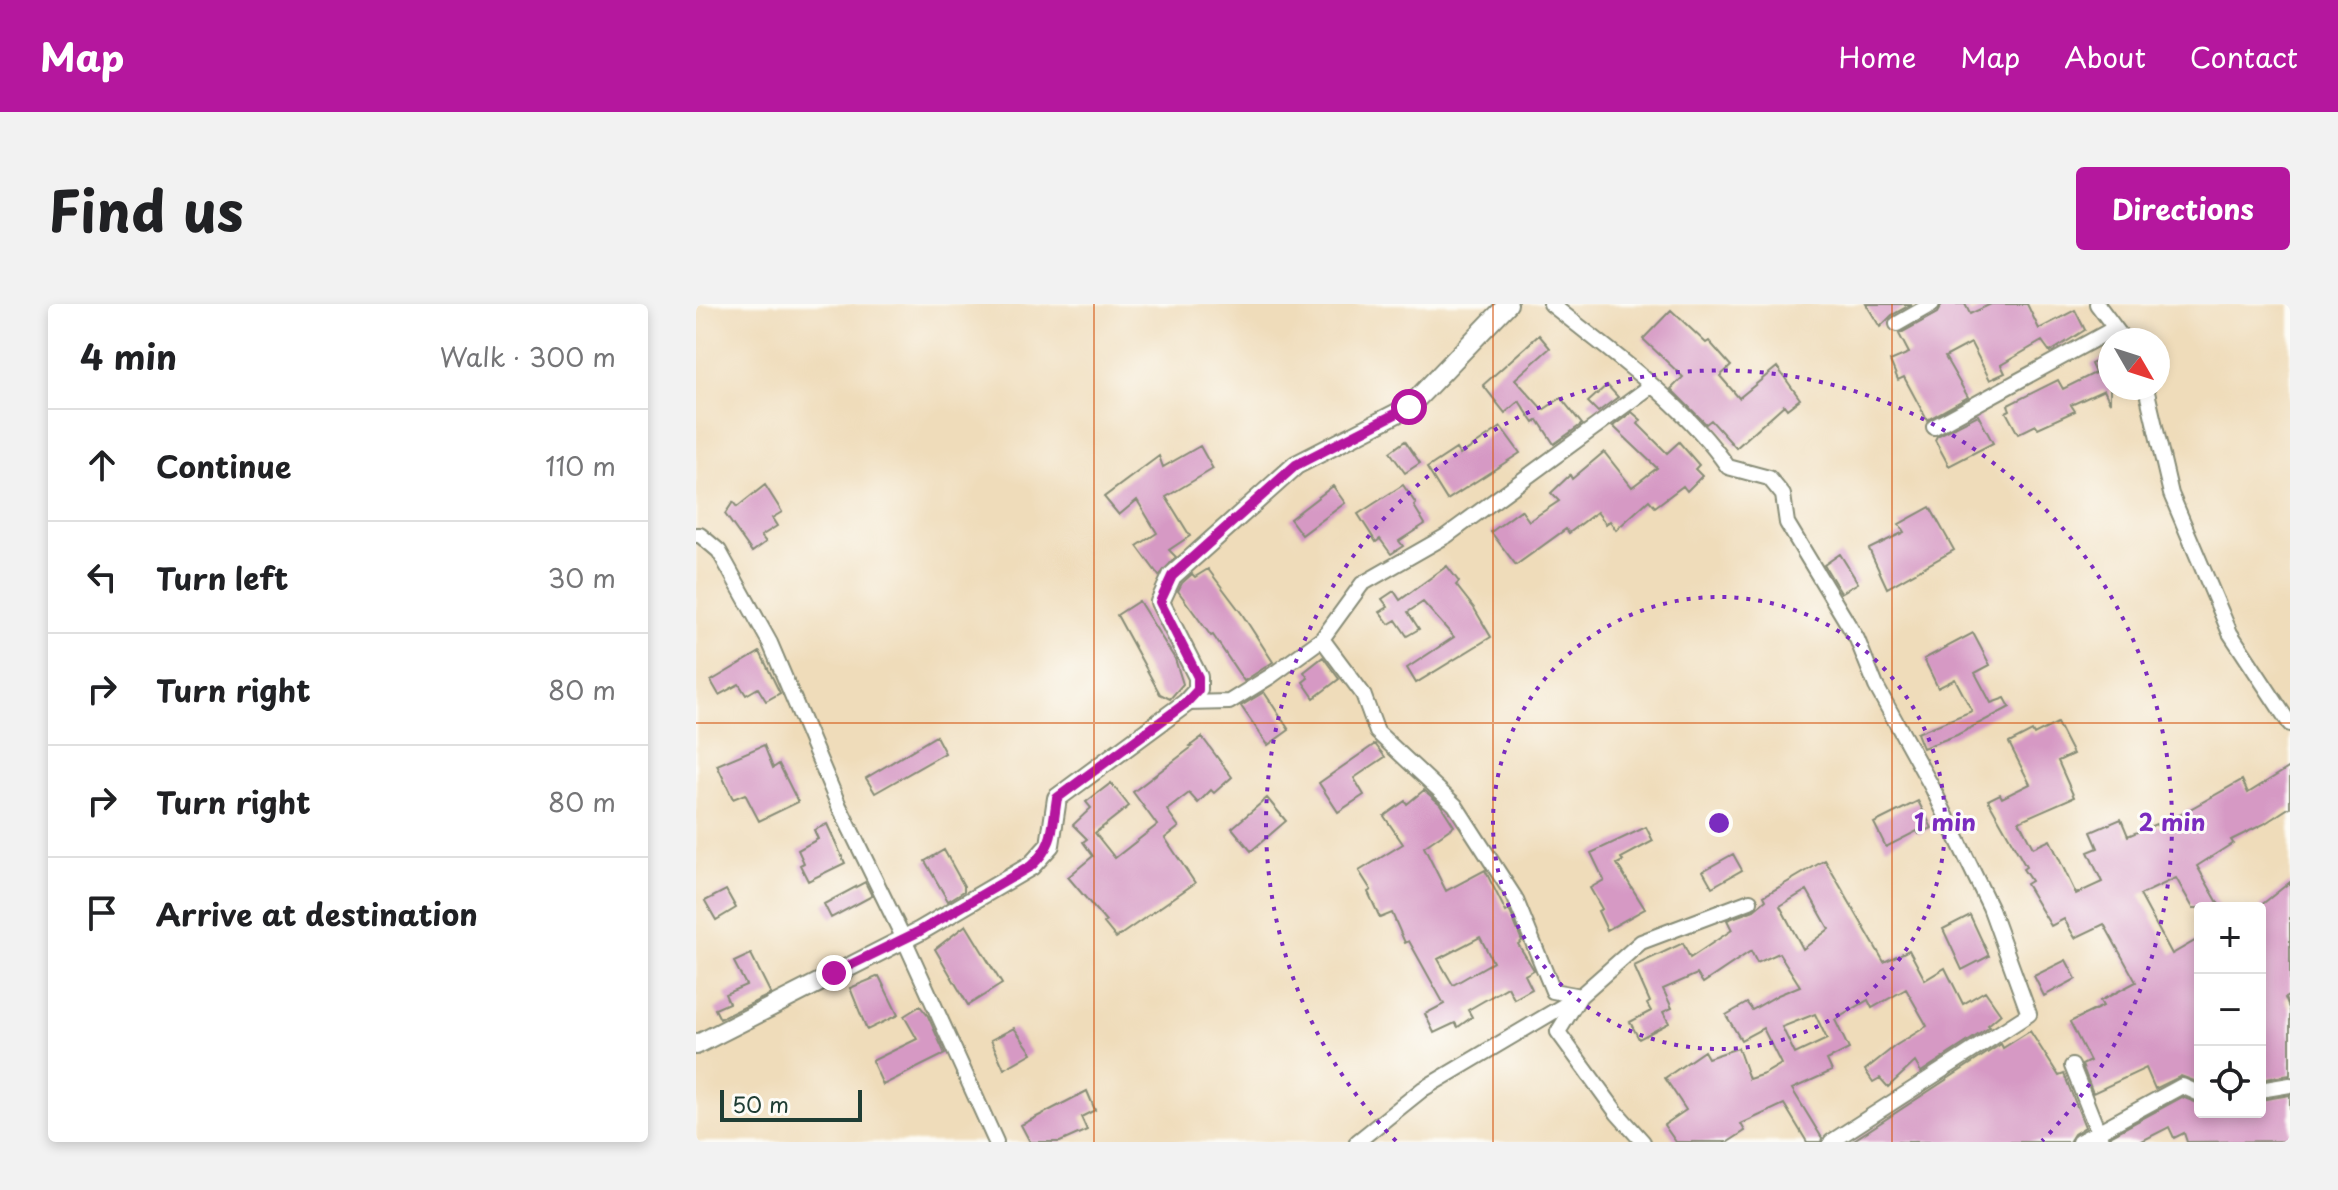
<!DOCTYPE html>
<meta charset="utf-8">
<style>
body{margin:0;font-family:"Playpen Sans",sans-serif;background:#f2f2f2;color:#202124}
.controls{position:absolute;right:24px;bottom:24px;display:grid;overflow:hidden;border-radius:8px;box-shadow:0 4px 12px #0003}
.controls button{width:72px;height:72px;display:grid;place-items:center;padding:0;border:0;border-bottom:2px solid #e0e0e0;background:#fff;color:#202124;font:40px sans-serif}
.compass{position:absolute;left:1402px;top:24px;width:72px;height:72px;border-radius:50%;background:#fff;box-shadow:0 4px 12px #0003;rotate:129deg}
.scale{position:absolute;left:24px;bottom:20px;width:142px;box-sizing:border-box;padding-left:8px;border:4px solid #1f3d34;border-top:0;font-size:22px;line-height:28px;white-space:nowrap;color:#1f3d34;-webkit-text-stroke:6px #fdfcf7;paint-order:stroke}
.stop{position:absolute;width:24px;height:24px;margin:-18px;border:6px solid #b5179e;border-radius:50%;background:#fff}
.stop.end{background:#b5179e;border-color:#fff;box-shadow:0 2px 8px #0008}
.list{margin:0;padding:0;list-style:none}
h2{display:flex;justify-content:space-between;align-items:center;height:104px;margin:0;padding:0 32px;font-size:34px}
h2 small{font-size:26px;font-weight:400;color:#757577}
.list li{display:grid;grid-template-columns:52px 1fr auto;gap:24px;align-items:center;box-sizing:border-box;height:112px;padding:0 32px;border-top:2px solid #e0e0e0}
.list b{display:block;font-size:30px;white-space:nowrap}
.list em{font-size:26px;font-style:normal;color:#757577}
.icon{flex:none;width:44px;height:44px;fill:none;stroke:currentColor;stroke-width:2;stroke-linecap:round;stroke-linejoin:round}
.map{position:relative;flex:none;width:1594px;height:838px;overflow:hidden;border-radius:8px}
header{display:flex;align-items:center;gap:48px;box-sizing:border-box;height:112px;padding:0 40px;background:#b5179e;color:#fff}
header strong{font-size:38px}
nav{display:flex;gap:44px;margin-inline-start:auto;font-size:28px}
.intro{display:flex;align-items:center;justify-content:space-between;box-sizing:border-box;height:192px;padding:0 48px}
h1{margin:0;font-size:56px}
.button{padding:20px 36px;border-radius:8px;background:#b5179e;color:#fff;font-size:28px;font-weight:700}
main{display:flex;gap:48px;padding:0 48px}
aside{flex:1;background:#fff;border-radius:8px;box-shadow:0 4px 12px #0003}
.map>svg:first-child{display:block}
</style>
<header>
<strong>Map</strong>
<nav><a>Home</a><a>Map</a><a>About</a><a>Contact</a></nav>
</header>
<div class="intro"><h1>Find us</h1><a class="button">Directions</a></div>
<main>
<aside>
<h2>4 min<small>Walk · 300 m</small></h2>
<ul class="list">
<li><svg class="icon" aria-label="ahead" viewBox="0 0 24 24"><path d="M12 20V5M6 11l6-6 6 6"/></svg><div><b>Continue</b></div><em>110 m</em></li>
<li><svg class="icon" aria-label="left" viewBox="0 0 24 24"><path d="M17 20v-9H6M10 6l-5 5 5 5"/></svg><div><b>Turn left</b></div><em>30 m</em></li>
<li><svg class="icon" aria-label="right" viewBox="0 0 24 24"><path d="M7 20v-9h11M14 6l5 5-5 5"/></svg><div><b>Turn right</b></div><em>80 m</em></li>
<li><svg class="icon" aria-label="right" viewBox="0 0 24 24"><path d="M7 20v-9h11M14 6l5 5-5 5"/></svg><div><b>Turn right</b></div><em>80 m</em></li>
<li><svg class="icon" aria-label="arrive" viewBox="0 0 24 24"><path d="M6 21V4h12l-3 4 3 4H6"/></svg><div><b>Arrive at destination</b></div></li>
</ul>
</aside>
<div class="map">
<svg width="1594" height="838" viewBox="0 0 1594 838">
<rect width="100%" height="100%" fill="#fdfcf7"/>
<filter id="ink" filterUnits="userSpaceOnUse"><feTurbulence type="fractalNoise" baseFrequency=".0125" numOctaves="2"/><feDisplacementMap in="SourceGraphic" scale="16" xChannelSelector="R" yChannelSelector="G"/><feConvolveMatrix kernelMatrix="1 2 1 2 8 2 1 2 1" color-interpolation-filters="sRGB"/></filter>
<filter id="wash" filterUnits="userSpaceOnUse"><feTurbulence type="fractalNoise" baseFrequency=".006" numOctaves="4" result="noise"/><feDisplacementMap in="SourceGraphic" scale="32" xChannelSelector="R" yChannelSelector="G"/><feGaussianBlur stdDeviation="1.8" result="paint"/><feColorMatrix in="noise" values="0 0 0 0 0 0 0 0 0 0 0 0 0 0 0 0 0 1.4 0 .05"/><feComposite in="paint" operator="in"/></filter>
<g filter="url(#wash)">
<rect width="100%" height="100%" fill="#efdcba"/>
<g id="blocks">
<path fill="#d699c4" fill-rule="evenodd" d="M1170,0H1216L1196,11L1184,23Z
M1246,0H1269L1274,10L1295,0H1331L1343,25L1379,6L1389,26L1354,48L1346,37L1305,61L1309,69L1294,76L1275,39L1249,53L1272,93L1231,116L1208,73L1202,76L1194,57L1213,49L1203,30L1241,9Z
M975,6L1010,39L1013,37L1035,62L1024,72L1043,94L1081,63L1104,95L1091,105L1088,101L1040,144L1015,116L1010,120L975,85L987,73L947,35Z
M843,31L854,44L819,75L847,106L865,94L886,120L858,140L842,116L838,119L823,97L809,109L787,81Z
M1414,51V99L1408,86L1375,101L1379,107L1342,124L1340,121L1322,130L1310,108L1314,106L1312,101L1362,76L1367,85L1399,69L1395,60Z
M911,81L922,93L902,108L892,98Z
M936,108L945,116L942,120L971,149L983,138L1003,161L999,165L1006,172L991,187L987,182L959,203L953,196L920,226L914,217L910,220L901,208L873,229L870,225L820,261L795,228L825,206L833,217L863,197L855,189L874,171L876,175L908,148L936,183L961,164L917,122Z
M1282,111L1297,139L1253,162L1239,136L1241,132Z
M805,123L824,149L751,196L731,164L760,145L764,151Z
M709,137L724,159L709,169L694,148Z
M504,142L517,165L470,193L494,232L473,246L480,253L463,272L441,242L461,229L441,196L423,211L408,193L463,152L467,163Z
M69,181L86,208L76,214L81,222L65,232L70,238L56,248L29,210L37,198L41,203Z
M707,181L720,200L718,202L729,220L703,237L707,242L695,250L684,235L680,238L662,210Z
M637,182L649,199L606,231L594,215Z
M1234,203L1258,246L1191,284L1173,245L1208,228L1203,220Z
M1144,250L1162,279L1145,289L1128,261Z
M751,262L763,278L760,281L778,304L795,333L720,379L711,364L758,333L727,298L712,308L723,325L711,332L700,316L693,320L684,308L692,303L686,295L698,287L704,296Z
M512,265L546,310L577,358L548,377L517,331L515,332L482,287L486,279L496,270L499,273Z
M443,297L479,355L487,380L474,395L464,390L421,311Z
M1277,329L1294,361L1279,369L1295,399L1309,394L1314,403L1261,431L1227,444L1221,429L1276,407L1259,375L1242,384L1228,355Z
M64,348L84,389L70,397L62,384L50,391L43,380L23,391L15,377Z
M627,353L643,375L618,394L607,378L612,374L608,368Z
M568,388L593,426L572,441L545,402Z
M1361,419L1377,450L1362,457L1378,493L1323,517L1337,544L1354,536L1380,590L1406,578L1392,548L1402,544L1395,528L1425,515L1432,532L1460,520L1462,523L1546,476L1552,489L1594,463V503L1568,520L1535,536L1537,539L1501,562L1525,604H1497L1480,574L1444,591L1476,650L1504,634V779L1485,772L1459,785L1450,764L1397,789L1386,761L1394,757L1374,718L1407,702L1404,697L1440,678L1408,620L1379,634L1368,615L1355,622L1330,580L1335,577L1327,565L1330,563L1292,496L1304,490L1306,494L1334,480L1313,439L1336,427L1338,431Z
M240,432L249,449L179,489L170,474Z
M506,433L536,473L518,489L515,486L502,499L493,489L471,506L483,523L469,534L499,579L420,634L408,619L410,618L372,573L397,552L387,538L391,535L377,521L395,504L390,498L415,479L433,502L399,529L419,554L461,521L437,488L496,443L494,442Z
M679,440L689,453L658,474L668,491L642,508L623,479Z
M68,441L77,464L83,460L102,498L63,517L49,490L37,495L21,461Z
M728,486L744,500L758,522L728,543L750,587L789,566L810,608L813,606L815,610L826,637L822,640L838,666L829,671L836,685L818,695L812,683L772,706L776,713L762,723L759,719L738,729L729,710L748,700L713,637L709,639L696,609L684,614L672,588L675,586L663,567L707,540L688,512L709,497L711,500ZM784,633L797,658L757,681L742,655Z
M571,494L590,517L555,547L536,524Z
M1222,497L1236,524L1223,530L1221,527L1190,543L1178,519Z
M131,520L149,559L112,577L104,561L108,559L102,546L122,535L118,526Z
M950,523L957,537L925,554L927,557L921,560L949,605L911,626L902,607L906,605L894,584L908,576L895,549Z
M248,546L268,582V587L252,597L229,557Z
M1037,550L1046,566L1016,583L1007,567Z
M1129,556L1188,658L1213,646L1229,676L1249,664L1267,700L1289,687L1305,710L1292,721L1294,723L1225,768L1219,758L1192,783L1184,774L1177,778L1169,766L1199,742L1231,722L1210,685L1176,704L1172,696L1139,716L1153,745L1131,756L1136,767L1096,785L1126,834L1125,838H1111L1088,800L1045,820L1049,827L1032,838H980L968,821L990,806L969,774L1008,747L1012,754L1042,744L1053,775L1068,770L1085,760L1067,724L1045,736L1030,711L1051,699L1056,706L1082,691L1104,682L1083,649L1061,659L1055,647L1007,679L1001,670L967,685L976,704L967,708L973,719L943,735L934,718L955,707L951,700L954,698L938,662L987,639L994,654L1036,626L1031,616L1058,606L1070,596L1068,592ZM1111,586L1133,625L1107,645L1084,602ZM1119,710L1131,735L1099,750L1086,723Z
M169,578L176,592L135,614L128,600Z
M1594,578V691L1589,694L1594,707V771L1564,776V602Z
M30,586L40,604L20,616L9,597Z
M1274,611L1293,652L1266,666L1247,625Z
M270,621L306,680L272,701L239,645Z
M55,650L75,690L24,715L19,705L33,699L29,690L50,681L38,658Z
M1370,656L1380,675L1348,692L1338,672Z
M183,672L202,711L171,726L154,684Z
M224,702L232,712L249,750L187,781L176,757L221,735L208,712Z
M318,724L336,749L308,765L295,736Z
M1334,727L1363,772L1368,770L1389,823L1378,830L1373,838H1155L1305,740L1307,744Z
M391,787L399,806L385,813L391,826L364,838H334L325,821Z
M1594,791V837L1491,838L1488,829L1478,834L1473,823L1444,838H1416L1414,832L1486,793L1504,800V808H1564V796Z"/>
</g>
</g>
<g filter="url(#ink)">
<use href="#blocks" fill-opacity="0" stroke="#878c77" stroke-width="2"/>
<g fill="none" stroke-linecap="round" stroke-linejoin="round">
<defs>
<path id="minor" d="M855,0C916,49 987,98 1032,163L1073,174L1087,191L1091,219L1161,335L1180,382L1237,485L1294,603L1333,710L1135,838
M1401,0L1428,36
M1201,20L1236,0
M1450,84L1475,190L1534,329L1594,420
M1238,123L1419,24
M0,231H4L23,247L74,339L143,502L208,635L300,838
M626,335L667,390L681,428L759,501L819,594L857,687L884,692L862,728L921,809L947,838
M490,399L533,398L575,372L626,335L666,280L750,232L955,82
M1376,762L1406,838
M1564,786L1594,781
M661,838L727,785L884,692L945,638L1054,597
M1383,838L1486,782L1504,790"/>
<path id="tertiary" d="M0,741L224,627L335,562L354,541L361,494L490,399L502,386V373L464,298L476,272L600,161L713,103L812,0"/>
</defs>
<use href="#minor" stroke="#878c77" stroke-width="18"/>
<use href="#tertiary" stroke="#878c77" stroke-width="22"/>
<use href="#minor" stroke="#fff" stroke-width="14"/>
<use href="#tertiary" stroke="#fff" stroke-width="18"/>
</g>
</g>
<g fill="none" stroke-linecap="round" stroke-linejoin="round" filter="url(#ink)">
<path stroke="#b5179e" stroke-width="10" d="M138,669L224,627L335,562C359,540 356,524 361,494L490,399L502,386V373L464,298L476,272L600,161L713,103"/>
</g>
<path fill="none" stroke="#d45610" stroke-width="2" stroke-opacity="0.55" d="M398,0V838M797,0V838M1196,0V838M0,419H1594"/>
<g fill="none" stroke="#7b2cbf" stroke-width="4" stroke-dasharray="4 8">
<circle cx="1023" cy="519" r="226"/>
<path d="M700 837A453 453 0 1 1 1346 837"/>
</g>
<circle cx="1023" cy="519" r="12" fill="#7b2cbf" stroke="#fdfcf7" stroke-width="4"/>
<g font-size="24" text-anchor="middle" font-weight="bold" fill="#7b2cbf" stroke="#fdfcf7" stroke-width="6" stroke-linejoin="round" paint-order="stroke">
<text x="1249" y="527">1 min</text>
<text x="1476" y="527">2 min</text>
</g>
</svg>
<div class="controls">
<button>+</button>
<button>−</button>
<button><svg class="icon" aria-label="locate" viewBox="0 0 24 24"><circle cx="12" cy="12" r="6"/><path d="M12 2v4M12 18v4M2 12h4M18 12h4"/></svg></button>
</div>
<svg class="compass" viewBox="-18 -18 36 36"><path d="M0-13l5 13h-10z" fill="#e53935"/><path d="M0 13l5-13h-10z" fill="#757577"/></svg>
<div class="scale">50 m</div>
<div class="stop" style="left:713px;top:103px"></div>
<div class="stop end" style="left:138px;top:669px"></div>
</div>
</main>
